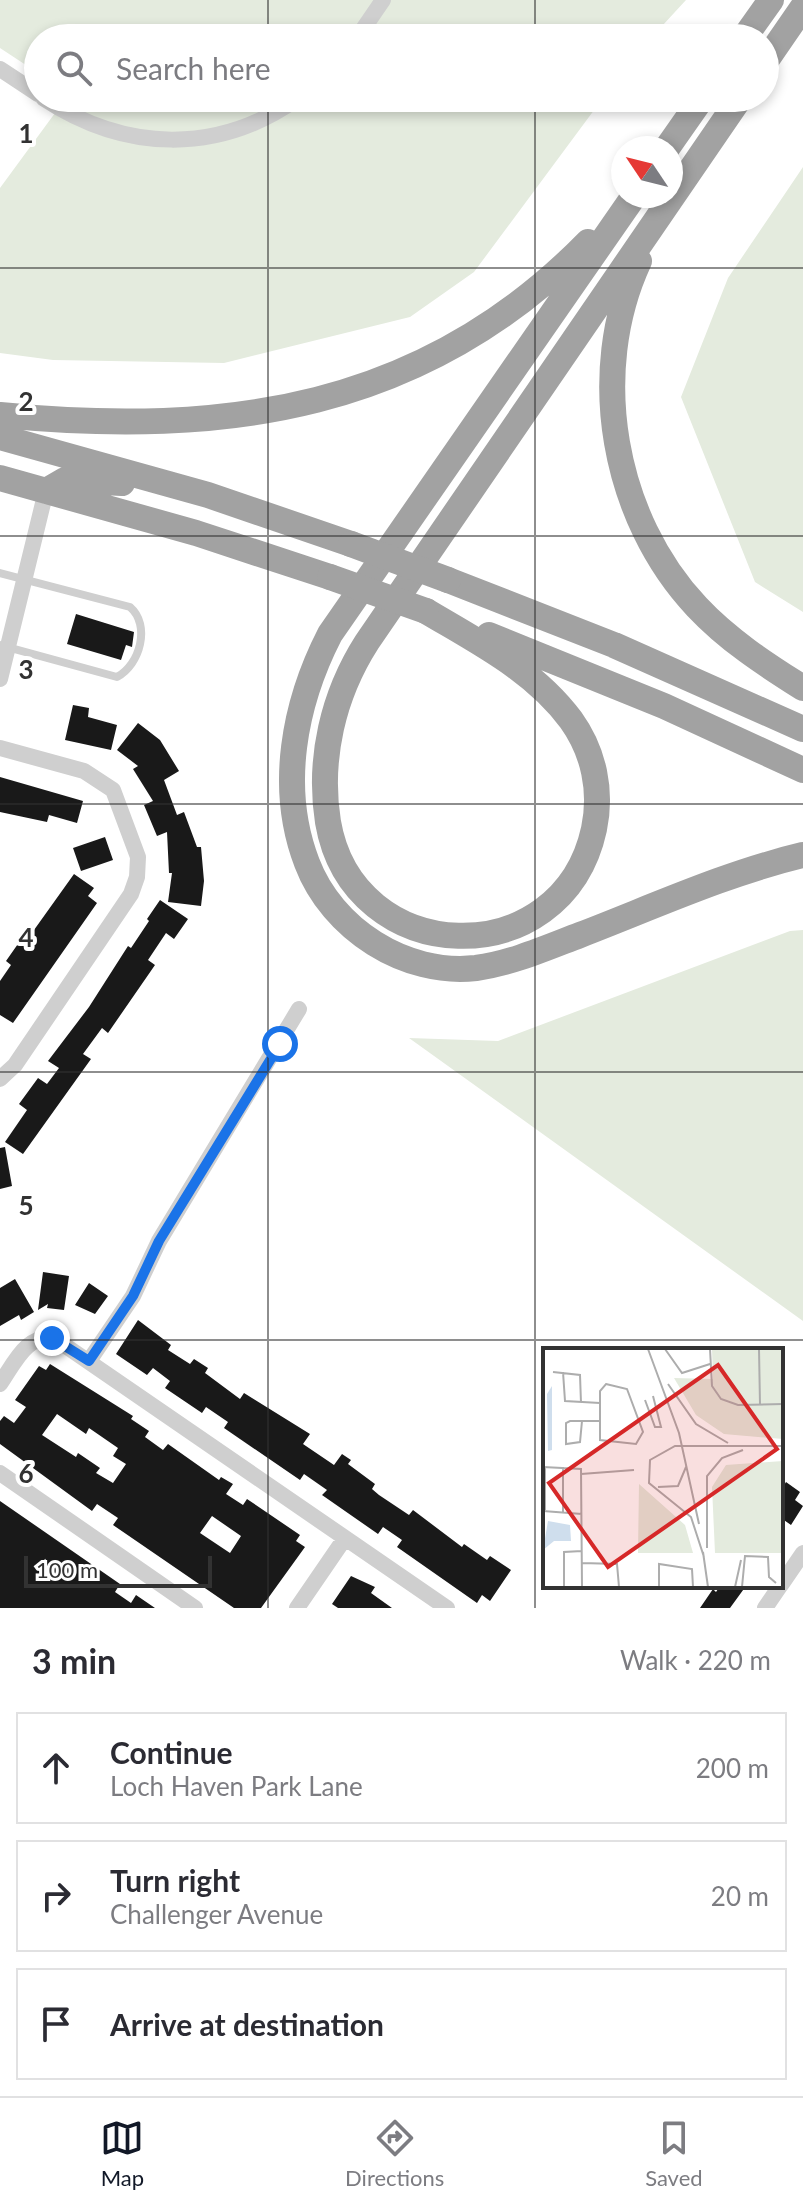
<!DOCTYPE html>
<meta charset="utf-8">
<style>
body{margin:0;font-family:Lato,sans-serif;background:#f2f2f3;color:#2b2b33}
.compass{position:absolute;left:611px;top:136px;width:72px;height:72px;border-radius:50%;background:#fff;box-shadow:0 4px 12px #0003;rotate:305deg}
.scale{position:absolute;left:24px;bottom:20px;width:188px;box-sizing:border-box;padding-left:8px;border:4px solid #323232;border-top:0;font-size:22px;line-height:28px;white-space:nowrap;color:#323232;-webkit-text-stroke:6px #fff;paint-order:stroke}
.stop{position:absolute;width:24px;height:24px;margin:-18px;border:6px solid #1a73e8;border-radius:50%;background:#fff}
.stop.end{background:#1a73e8;border-color:#fff;box-shadow:0 2px 8px #0008}
.list{margin:0;padding:0;list-style:none}
h2{display:flex;justify-content:space-between;align-items:center;height:104px;margin:0;padding:0 32px;font-size:34px}
h2 small{font-size:26px;font-weight:400;color:#7c7c81}
.list li{display:grid;grid-template-columns:52px 1fr auto;gap:24px;align-items:center;box-sizing:border-box;height:112px;margin:0 16px 16px;padding:0 16px;border:2px solid #e1e1e2;border-radius:0px}
.list b{display:block;font-size:30px;white-space:nowrap}
.list p{margin:0;font-size:26px;white-space:nowrap;color:#7c7c81}
.list em{font-size:26px;font-style:normal;color:#7c7c81}
.icon{flex:none;width:44px;height:44px;fill:none;stroke:currentColor;stroke-width:2;stroke-linecap:round;stroke-linejoin:round}
.map{position:relative;flex:none;width:803px;height:1608px;overflow:hidden}
.search{position:absolute;background:#fff;box-shadow:0 4px 12px #0003;left:24px;right:24px;top:24px;height:88px;display:flex;align-items:center;gap:20px;box-sizing:border-box;padding:0 28px;border-radius:44px;color:#7c7c81;font-size:30px}
.sheet{height:488px;background:#fff}
nav{display:flex;justify-content:space-around;align-items:center;box-sizing:border-box;height:112px;border-top:2px solid #e1e1e2;background:#fff;font-size:22px;color:#7c7c81}
nav a{display:grid;justify-items:center;gap:4px}
nav .on{color:#111827}
.map>svg:first-child{display:block}
</style>
<div class="map">
<svg width="803" height="1608" viewBox="0 0 803 1608">
<rect width="100%" height="100%" fill="#fff"/>
<path fill="#e4ebde" d="M0,0H686L651,38H38V73L0,48Z
M66,98H603L474,272L410,317L224,363L53,360L0,353V188Z
M803,167V612L755,582L681,397L728,278Z
M803,930V1321L409,1038L498,1041L790,931Z"/>
<path fill="#191919" fill-rule="evenodd" d="M76,614L134,632L132,647L126,645L121,660L67,644Z
M73,705L89,708L88,717L117,725L111,750L65,740Z
M138,723L160,740L179,771L164,780L177,815L184,812L197,847H201L204,881L201,906L168,902L172,873H169L167,832L157,836L144,805L153,801L133,769L138,766L117,750Z
M0,777L83,801L77,823L49,815L47,822L0,812Z
M105,837L113,860L81,871L73,848Z
M74,874L94,888L88,896L97,903L13,1023L0,1015V981L11,965L6,961L20,941L24,944Z
M160,900L188,919L174,939L166,933L148,960L155,965L108,1033L102,1028L83,1054L91,1059L23,1154L5,1142L27,1110L19,1104L38,1078L47,1084L59,1068L48,1061L89,1007L128,946L131,948L149,921L147,919Z
M5,1147L12,1186L0,1189V1148Z
M43,1272L69,1276L64,1310L47,1308L48,1304L38,1310Z
M15,1279L34,1312L21,1320L19,1315L0,1326V1288Z
M89,1283L108,1296L95,1314L75,1305Z
M138,1320L171,1345L168,1350L190,1364L194,1359L208,1368L205,1373L240,1399L244,1393L310,1434L303,1444L334,1465L342,1454L351,1460L348,1464L375,1484L372,1489L379,1495L409,1515L413,1510L462,1547L464,1544L487,1560L490,1556L511,1570L490,1601L482,1595L477,1603L397,1547L402,1540L383,1527L378,1534L322,1495L327,1490L304,1474L300,1480L224,1428L228,1422L206,1407L202,1413L165,1388L170,1381L153,1368L147,1375L116,1354Z
M50,1364L133,1416L131,1419L149,1431L145,1437L163,1450L168,1444L219,1480L221,1477L233,1484L226,1494L243,1505L247,1499L300,1535L296,1541L305,1547L261,1608H234L113,1525L118,1518L97,1504L92,1511L0,1444V1421L4,1416L14,1423L26,1407L15,1400L39,1366L46,1370ZM57,1414L86,1434L89,1428L118,1448L113,1456L126,1464L113,1483L96,1473L100,1468L78,1453L76,1457L42,1435ZM212,1516L241,1536L230,1553L200,1533Z
M786,1482L800,1492L795,1500L803,1506L791,1525L781,1518V1490Z
M0,1501L120,1584L115,1592L131,1603L136,1595L155,1608H0Z
M351,1576L375,1587L371,1593L392,1608H338L332,1604Z
M720,1586H746L730,1608H700L713,1589L716,1592Z"/>
<g fill="none" stroke-linecap="round" stroke-linejoin="round">
<path stroke="#cfcfcf" stroke-width="8" d="M0,573L130,607C151,625 140,665 117,677L0,645"/>
<path stroke="#cfcfcf" stroke-width="16" d="M357,38L383,0
M0,69L38,94
M43,98C125,152 218,155 298,98
M0,679L46,491
M0,748L84,771L113,790L138,857L137,877L131,894L15,1065L0,1079
M89,1361L133,1296L159,1241L299,1009
M0,1384C14,1364 28,1330 57,1340L447,1608
M0,1473L195,1608
M781,1585L803,1553
M297,1608L345,1538
M765,1608L780,1586"/>
<path stroke="#a2a2a2" stroke-width="26" d="M744,38L771,0
M765,62L803,7
M667,148L702,98
M634,196L330,634C294,704 278,788 307,863C332,929 405,976 476,968C512,963 546,948 580,935C653,907 727,873 803,855
M639,261C587,373 613,518 697,607C728,640 765,664 803,688
M0,415C225,437 424,410 588,242
M0,437L208,495L351,544
M0,478L196,533L330,577
M46,491L65,480L122,483
M448,580L614,645L803,729
M426,611C478,642 534,670 571,720C594,752 602,791 594,829C562,976 353,969 328,822C318,759 333,695 367,642L740,98
M489,635L664,706L803,770"/>
<path stroke="#a2a2a2" stroke-width="26" d="M351,544L448,580
M330,577L426,611"/>
</g>
<g fill="none" stroke-linecap="round" stroke-linejoin="round">
<path stroke="#1a73e8" stroke-width="10" d="M52,1338L89,1361L133,1296L159,1241L280,1044"/>
</g>
<path fill="none" stroke="#323232" stroke-width="2" stroke-opacity="0.55" d="M268,0V38M535,0V38M268,98V1608M535,98V1608M0,268H803M0,536H803M0,804H803M0,1072H803M0,1340H803"/>
<g transform="translate(543 1348)">
<rect width="240" height="240" fill="#fff"/>
<path d="M169,1H240V91L181,86L153,67L131,30L170,31ZM240,113V205H172L169,139L183,117ZM96,136L142,177L150,205H95Z" fill="#e4ebde"/>
<path d="M9,38V102L5,103L4,46ZM5,173L27,177L28,193H11L0,202Z" fill="#cfdeed"/>
<path fill="none" stroke="#adadad" stroke-width="2" d="M105,1L136,85L156,176M122,1L139,25L167,16M167,1L169,38L178,51L195,57L240,56M216,1L217,57M10,24L37,27L38,55M20,24L22,53L57,55M63,36L84,41L100,84L93,96L57,92V43ZM125,36L153,76L185,95M102,52L112,79H118L110,48M39,73L37,94L23,96V75L27,73H57M0,119L38,121L39,239M2,119V162M20,119V165M38,126L91,122M115,139L135,138L143,119M0,163L39,166M164,200V128L179,110L200,102M160,204L165,239M161,209L148,169L106,135L107,112L132,98H240M39,215L74,216L76,239M21,239V204L39,203M116,239V216L149,221L150,239M192,239L198,212M199,239L202,208L225,209L226,229L233,235"/>
<path fill="#d62828" fill-opacity="0.15" stroke="#d62828" stroke-width="4" d="M175,17L234,101L65,219L6,135Z"/>
<rect width="240" height="240" fill="none" stroke="#323232" stroke-width="4"/>
</g>
<g font-size="26" text-anchor="middle" font-weight="bold" fill="#323232" stroke="#fff" stroke-width="8" stroke-linejoin="round" paint-order="stroke">
<text x="26" y="143">1</text>
<text x="26" y="411">2</text>
<text x="26" y="679">3</text>
<text x="26" y="947">4</text>
<text x="26" y="1215">5</text>
<text x="26" y="1483">6</text>
</g>
</svg>
<svg class="compass" viewBox="-18 -18 36 36"><path d="M0-13l5 13h-10z" fill="#e53935"/><path d="M0 13l5-13h-10z" fill="#7c7c81"/></svg>
<div class="scale">100 m</div>
<div class="stop" style="left:280px;top:1044px"></div>
<div class="stop end" style="left:52px;top:1338px"></div>
<div class="search"><svg class="icon" aria-label="search" viewBox="0 0 24 24"><circle cx="10" cy="10" r="6"/><path d="M15 15l6 6"/></svg>Search here</div>
</div>
<section class="sheet">
<h2>3 min<small>Walk · 220 m</small></h2>
<ul class="list">
<li><svg class="icon" aria-label="ahead" viewBox="0 0 24 24"><path d="M12 20V5M6 11l6-6 6 6"/></svg><div><b>Continue</b><p>Loch Haven Park Lane</p></div><em>200 m</em></li>
<li><svg class="icon" aria-label="right" viewBox="0 0 24 24"><path d="M7 20v-9h11M14 6l5 5-5 5"/></svg><div><b>Turn right</b><p>Challenger Avenue</p></div><em>20 m</em></li>
<li><svg class="icon" aria-label="arrive" viewBox="0 0 24 24"><path d="M6 21V4h12l-3 4 3 4H6"/></svg><div><b>Arrive at destination</b></div></li>
</ul>
</section>
<nav>
<a class="on"><svg class="icon" aria-label="map" viewBox="0 0 24 24"><path d="M3 6l6-2 6 2 6-2v14l-6 2-6-2-6 2zM9 4v14M15 6v14"/></svg>Map</a>
<a><svg class="icon" aria-label="directions" viewBox="0 0 24 24"><path d="M12 3l9 9-9 9-9-9zM9 14v-3h6M13 9l2 2-2 2"/></svg>Directions</a>
<a><svg class="icon" aria-label="saved" viewBox="0 0 24 24"><path d="M7 4h10v16l-5-4-5 4z"/></svg>Saved</a>
</nav>
